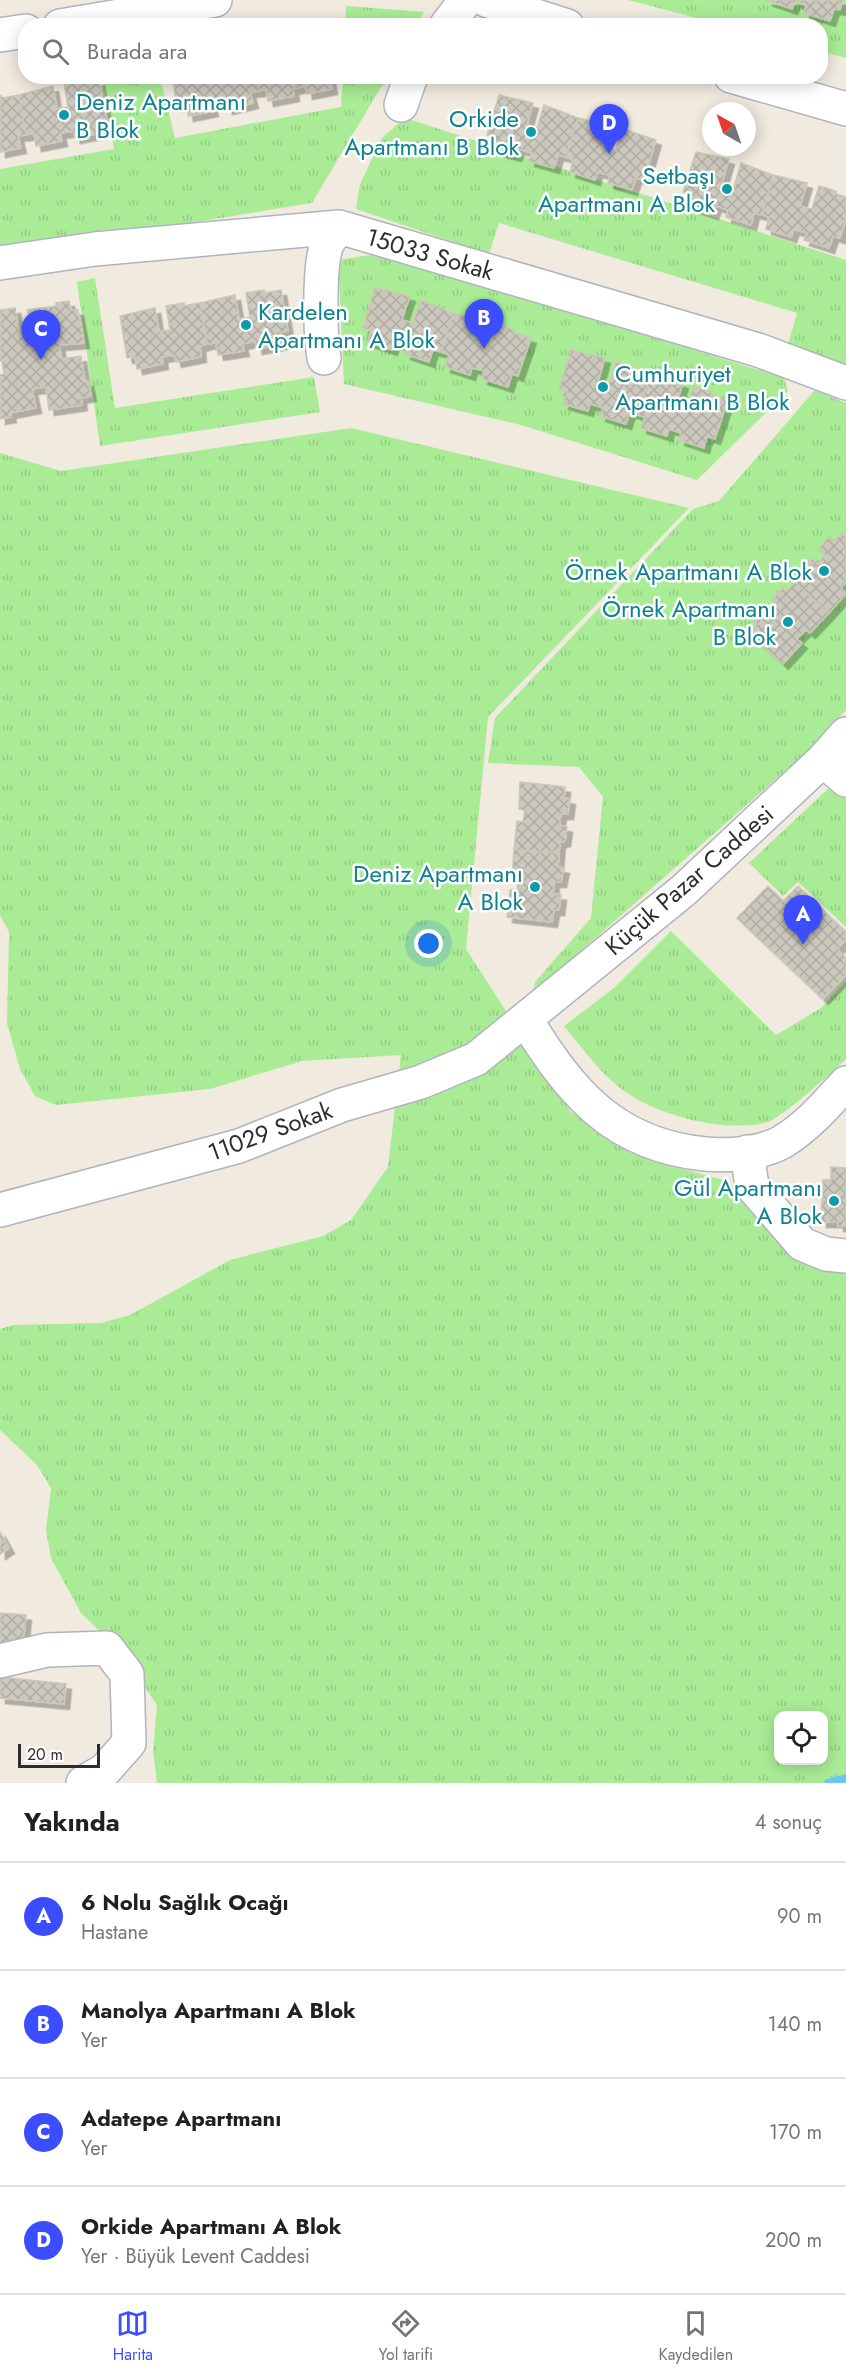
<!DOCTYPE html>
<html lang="tr">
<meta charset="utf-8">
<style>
body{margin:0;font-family:Jost,sans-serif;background:#f2f2f2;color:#202124}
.controls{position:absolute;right:18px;bottom:18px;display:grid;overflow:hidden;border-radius:12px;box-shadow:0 3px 15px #0003}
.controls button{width:54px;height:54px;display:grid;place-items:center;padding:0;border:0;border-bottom:2px solid #e0e0e0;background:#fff;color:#202124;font:30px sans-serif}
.compass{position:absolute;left:702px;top:102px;width:54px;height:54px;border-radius:50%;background:#fff;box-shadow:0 3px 15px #0003;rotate:320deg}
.scale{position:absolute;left:18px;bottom:15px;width:82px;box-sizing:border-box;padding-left:6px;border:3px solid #2d2d2d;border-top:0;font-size:16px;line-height:21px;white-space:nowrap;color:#2d2d2d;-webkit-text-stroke:4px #fff;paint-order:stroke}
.you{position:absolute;left:429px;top:944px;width:21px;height:21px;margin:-15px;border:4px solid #fff;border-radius:50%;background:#1a73e8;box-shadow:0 0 0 9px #1a73e833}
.badge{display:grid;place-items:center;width:39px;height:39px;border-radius:50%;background:#3c4dff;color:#fff;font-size:20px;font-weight:700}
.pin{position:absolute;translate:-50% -50px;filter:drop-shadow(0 2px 3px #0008)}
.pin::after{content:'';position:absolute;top:32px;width:21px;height:18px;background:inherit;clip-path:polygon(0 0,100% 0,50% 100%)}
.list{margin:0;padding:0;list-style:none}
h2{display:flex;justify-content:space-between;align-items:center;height:78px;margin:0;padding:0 24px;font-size:26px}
h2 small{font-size:20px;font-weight:400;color:#757577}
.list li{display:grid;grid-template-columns:39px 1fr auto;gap:18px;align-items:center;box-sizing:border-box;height:108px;padding:0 24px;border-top:2px solid #e0e0e0}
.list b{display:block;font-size:22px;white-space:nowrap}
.list p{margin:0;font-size:20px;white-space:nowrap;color:#757577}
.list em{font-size:20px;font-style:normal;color:#757577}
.icon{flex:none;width:33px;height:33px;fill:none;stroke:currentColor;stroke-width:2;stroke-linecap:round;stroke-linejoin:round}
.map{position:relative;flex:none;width:846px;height:1783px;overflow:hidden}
.search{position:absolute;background:#fff;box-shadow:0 3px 15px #0003;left:18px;right:18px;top:18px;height:66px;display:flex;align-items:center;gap:15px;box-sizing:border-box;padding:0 21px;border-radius:24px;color:#757577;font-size:22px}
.sheet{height:510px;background:#fff}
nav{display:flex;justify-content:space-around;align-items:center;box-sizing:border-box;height:84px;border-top:2px solid #e0e0e0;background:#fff;font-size:16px;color:#757577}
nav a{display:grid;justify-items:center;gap:3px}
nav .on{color:#3c4dff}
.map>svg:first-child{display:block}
</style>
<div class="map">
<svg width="846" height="1783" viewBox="0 0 846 1783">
<defs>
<pattern id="grass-tufts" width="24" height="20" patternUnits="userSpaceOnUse" patternTransform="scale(1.5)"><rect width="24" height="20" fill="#aaec96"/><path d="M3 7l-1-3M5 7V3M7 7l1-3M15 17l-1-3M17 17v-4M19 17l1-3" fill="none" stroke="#93cb82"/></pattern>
<pattern id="building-cross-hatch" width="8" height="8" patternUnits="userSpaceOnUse" patternTransform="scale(1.5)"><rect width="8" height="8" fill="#cbc8bd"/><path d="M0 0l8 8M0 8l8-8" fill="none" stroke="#afaca3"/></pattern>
<filter id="shadow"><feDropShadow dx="5.5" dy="5.5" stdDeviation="0" flood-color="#0004"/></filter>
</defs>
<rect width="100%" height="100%" fill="#f0eadf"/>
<path fill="url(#grass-tufts)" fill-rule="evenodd" d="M628,0H846V58L821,51L820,26L724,25Z
M346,6L424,12L416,25H345Z
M102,77H160L175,138L341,107L343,77H387L312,203L0,254V169L114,149Z
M405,118L846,260V366L788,344L797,313L499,223L489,254L356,209L360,184L382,138Z
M382,253L784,378L788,391L697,480L521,425L344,384L338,260Z
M95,278L115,408L314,377L320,412L100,446L77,282Z
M815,390L846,403V710L810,749L533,993L535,982L591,918L603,797L579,767L488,763L495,718L693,509L719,501Z
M351,428L689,508L488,717L466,949L571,1112L648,1160L728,1181L799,1256L846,1261V1783H157L153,1750L157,1705L121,1652L81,1613L51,1558L46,1530L51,1488L37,1465L0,1430V1329L13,1325L101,1323L130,1315L230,1260L323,1236L351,1220L388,1167L401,1055L302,1061L210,1089L56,1105L35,1096L20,1069L7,1023L9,932L0,915V453L61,471ZM778,1716H824V1760H778Z
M831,786L846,799V927L798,882L783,896L749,863Z
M671,931L776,1035L821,1008L846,981V1059C835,1070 780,1119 768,1122C726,1133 663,1117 627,1093C602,1076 583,1049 564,1026L614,988Z"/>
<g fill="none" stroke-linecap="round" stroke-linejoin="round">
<path stroke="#68c6fc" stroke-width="8" d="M828,1783L846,1778"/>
</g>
<path fill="url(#building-cross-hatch)" stroke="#ccc7b7" stroke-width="1.5" filter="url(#shadow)" d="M766,0H843L840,10L834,9L830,21L804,13L806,5L795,2L792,9Z
M172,76H209V79L219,76H256L259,91L250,92L253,103L227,109L225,101L211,103L213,111L188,116L186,104L177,106Z
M256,76H334L330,77L332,89L307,94L306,86L293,89L294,96L268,101L266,89L259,91Z
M82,80V83L99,80L107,121L99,122L101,133L75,138L74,131L60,133L62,141L36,146L34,133L26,135L19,95L53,86L57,109L68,107L64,83Z
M0,95L3,98L19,95L26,135L18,136L21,148L0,152Z
M499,95L533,103L527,125L537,128L544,105L578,118L566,157L558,155L554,168L529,161L532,153L519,149L516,156L491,149L495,137L487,135Z
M578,118L611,125L605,148L616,151L623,129L656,140L644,180L636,178L632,190L608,183L610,175L605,174L597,172L595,180L570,172L573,160L566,157Z
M696,152L729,159L722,183L727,185L734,187L741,163L773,175L762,215L754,213L751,225L726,217L728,210L716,206L713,214L688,206L692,195L683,192Z
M773,175L807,183L800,206L806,208L812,209L819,186L836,191V194L846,197V218L840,238L833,236L829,248L804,240L807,233L799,231L794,229L791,237L766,229L769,217L762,215Z
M375,288L410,296L402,320L413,323L420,300L453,313L441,352L433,350L429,362L405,354L407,347L394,343L392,350L368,342L371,331L363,328Z
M264,290L265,293L281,290L288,331L280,332L282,344L257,349L255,341L242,344L244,351L218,355L216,343L207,344L200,303L235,295L239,319L250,317L246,293Z
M69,301L71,310H78L84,343L59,345L62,359L81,356L85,382L88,381L91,396L81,398L82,405L49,410L46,387L32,389L36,408L10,413L11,417L0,419V375L4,374L2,361H0V310L15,308L19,332L32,330L28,310L56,306V303Z
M184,303V306L200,303L207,344L200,346L201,357L176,362L174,355L162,357L163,364L137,369L135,357L127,358L120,316L155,308L159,332L163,331L170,330L166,306Z
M453,313L487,321L480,343L491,346L497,324L515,330L514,333L531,338L518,376L512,374L508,387L482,379L484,371L472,368L470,375L445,367L449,355L441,352Z
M571,350L605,358L598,382L604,383L609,385L616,362L634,367L633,370L650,375L637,415L630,412L626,424L600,416L603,408L590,404L588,411L563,404L567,392L559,390Z
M650,375L683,383L676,405L687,409L694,386L712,392L711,395L728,400L715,439L707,436L704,448L679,440L681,433L669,429L667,436L641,428L645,417L637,415Z
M841,533L846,537V583L841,588L846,594L829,613L795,582L803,573L800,570L811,558L817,564L825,555L819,549L829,537L834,541Z
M795,582L829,613L810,633L806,630L797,639L802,643L783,664L749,633L757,624L753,620L763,608L770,614L778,605L772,600L783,588L787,591Z
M520,782L565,787L564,798L570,799L568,814H561L559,825L567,827L565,841L560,842L559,853L514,850L517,821L523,822L525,810L519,809Z
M514,850L559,853L558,867L564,868L561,882H554L553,894L561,895L559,910H554L552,922L507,917L510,890H517L519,878H512Z
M768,886L783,901L798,886L846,932V940L837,949L846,958V975L823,999L737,918Z
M831,1167L846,1168V1226H838V1222H821L823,1180H831Z
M0,1532L9,1548L0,1554Z
M0,1613L26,1615L22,1653L0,1650Z
M0,1677L66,1684L64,1704L0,1698Z"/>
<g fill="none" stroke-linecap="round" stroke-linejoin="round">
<defs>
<path id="minor" d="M486,0L567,26
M60,26L215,0
M446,26L466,0
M0,35L26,31
M731,76L846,109
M401,105L411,76
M0,263L95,249L339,227L758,350L846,383
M324,358C320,335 319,269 326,247C328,240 335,233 339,227
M823,760L846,780
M526,1020C571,1093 614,1145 705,1154C729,1156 760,1154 782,1142C807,1127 827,1104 846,1083
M747,1152L752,1186L802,1244L826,1254L846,1256
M0,1210L239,1146L342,1105L421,1082L476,1059L684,890L823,760L846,734
M0,1661L47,1650L107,1648L127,1674L129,1743L105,1770L83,1783"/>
</defs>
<use href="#minor" stroke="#b2b3c2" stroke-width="36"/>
<use href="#minor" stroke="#fff" stroke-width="33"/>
</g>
<g fill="#0f9aa8" stroke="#fff" stroke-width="2">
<circle cx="64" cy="115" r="6"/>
<circle cx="531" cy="132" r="6"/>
<circle cx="727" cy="189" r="6"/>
<circle cx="246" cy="325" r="6"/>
<circle cx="603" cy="387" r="6"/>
<circle cx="824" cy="571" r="6"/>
<circle cx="788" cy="622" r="6"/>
<circle cx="535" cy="887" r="6"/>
<circle cx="834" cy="1201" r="6"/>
</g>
<g text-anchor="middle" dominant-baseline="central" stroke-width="5" stroke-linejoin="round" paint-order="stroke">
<g font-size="24" fill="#0d838f" stroke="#fff" text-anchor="end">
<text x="76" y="101" text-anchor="start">Deniz Apartmanı<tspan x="76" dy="28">B Blok</tspan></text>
<text x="519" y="118">Orkide<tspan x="519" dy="28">Apartmanı B Blok</tspan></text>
<text x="715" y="175">Setbaşı<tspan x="715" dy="28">Apartmanı A Blok</tspan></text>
<text x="258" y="311" text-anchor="start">Kardelen<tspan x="258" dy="28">Apartmanı A Blok</tspan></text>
<text x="615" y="373" text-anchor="start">Cumhuriyet<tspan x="615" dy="28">Apartmanı B Blok</tspan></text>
<text x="812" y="571">Örnek Apartmanı A Blok</text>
<text x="776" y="608">Örnek Apartmanı<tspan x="776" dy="28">B Blok</tspan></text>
<text x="523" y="873">Deniz Apartmanı<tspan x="523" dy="28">A Blok</tspan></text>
<text x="822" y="1187">Gül Apartmanı<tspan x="822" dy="28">A Blok</tspan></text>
</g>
<g font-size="24" fill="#2d2d2d" stroke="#fff">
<text transform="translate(430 254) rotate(16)">15033 Sokak</text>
<text transform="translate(689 880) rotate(-41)">Küçük Pazar Caddesi</text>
<text transform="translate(270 1131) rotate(-20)">11029 Sokak</text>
</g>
</g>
</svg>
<div class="controls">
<button><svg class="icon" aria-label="locate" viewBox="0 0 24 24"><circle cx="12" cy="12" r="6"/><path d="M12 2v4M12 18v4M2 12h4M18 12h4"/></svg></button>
</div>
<svg class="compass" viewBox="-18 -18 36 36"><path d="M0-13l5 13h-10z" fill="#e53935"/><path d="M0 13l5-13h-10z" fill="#757577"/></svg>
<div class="scale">20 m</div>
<div class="you"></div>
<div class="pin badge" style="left:803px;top:945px">A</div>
<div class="pin badge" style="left:484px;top:349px">B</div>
<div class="pin badge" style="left:41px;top:360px">C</div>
<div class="pin badge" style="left:609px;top:154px">D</div>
<div class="search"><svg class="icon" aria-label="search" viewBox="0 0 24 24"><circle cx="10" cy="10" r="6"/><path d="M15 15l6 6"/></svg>Burada ara</div>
</div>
<section class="sheet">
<h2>Yakında<small>4 sonuç</small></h2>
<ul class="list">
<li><span class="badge">A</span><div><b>6 Nolu Sağlık Ocağı</b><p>Hastane</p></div><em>90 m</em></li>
<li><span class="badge">B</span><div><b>Manolya Apartmanı A Blok</b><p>Yer</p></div><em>140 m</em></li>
<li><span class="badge">C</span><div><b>Adatepe Apartmanı</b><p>Yer</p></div><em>170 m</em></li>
<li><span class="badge">D</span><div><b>Orkide Apartmanı A Blok</b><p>Yer · Büyük Levent Caddesi</p></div><em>200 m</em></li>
</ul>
</section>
<nav>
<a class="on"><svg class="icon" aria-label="map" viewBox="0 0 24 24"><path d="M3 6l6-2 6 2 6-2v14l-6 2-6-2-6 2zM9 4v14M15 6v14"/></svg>Harita</a>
<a><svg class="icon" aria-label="directions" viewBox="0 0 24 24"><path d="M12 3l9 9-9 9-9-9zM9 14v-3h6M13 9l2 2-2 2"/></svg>Yol tarifi</a>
<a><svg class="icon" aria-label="saved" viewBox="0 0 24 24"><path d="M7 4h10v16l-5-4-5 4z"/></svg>Kaydedilen</a>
</nav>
